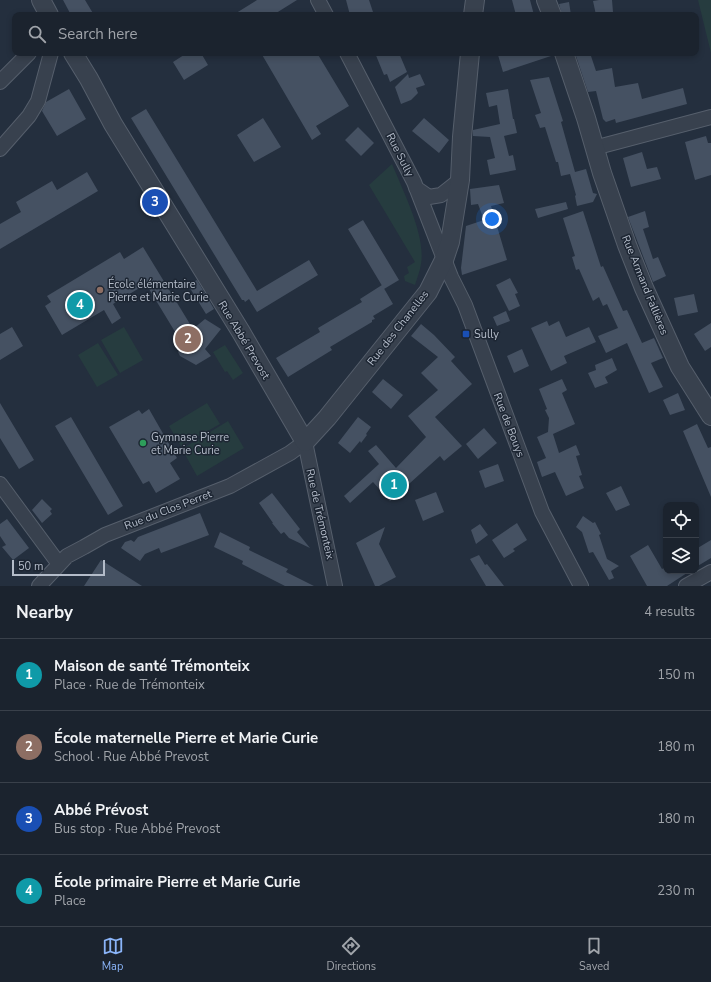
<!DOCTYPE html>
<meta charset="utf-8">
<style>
body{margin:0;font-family:"Nunito Sans",sans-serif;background:#282f3a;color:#f1f3f6}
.controls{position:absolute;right:12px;bottom:12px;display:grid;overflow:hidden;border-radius:8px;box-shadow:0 2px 6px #0003}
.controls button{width:36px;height:36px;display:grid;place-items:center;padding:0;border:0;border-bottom:1px solid #39404a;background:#1b232e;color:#f1f3f6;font:20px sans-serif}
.scale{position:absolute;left:12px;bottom:10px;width:93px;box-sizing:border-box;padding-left:4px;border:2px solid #b4bcc9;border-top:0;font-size:11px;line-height:14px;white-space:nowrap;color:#b4bcc9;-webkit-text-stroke:3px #1d2633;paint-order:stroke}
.you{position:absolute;left:492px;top:219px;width:14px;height:14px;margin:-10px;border:3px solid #fff;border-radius:50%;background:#1a73e8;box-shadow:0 0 0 6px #1a73e833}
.badge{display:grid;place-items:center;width:26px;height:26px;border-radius:50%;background:#8ab4f8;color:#fff;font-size:13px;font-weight:700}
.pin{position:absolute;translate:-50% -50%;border:2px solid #fff;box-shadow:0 1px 4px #0006}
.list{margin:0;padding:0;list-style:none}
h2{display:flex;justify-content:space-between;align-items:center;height:52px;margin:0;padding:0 16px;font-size:17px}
h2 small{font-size:13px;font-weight:400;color:#a0a4aa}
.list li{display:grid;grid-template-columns:26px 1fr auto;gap:12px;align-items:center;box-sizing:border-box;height:72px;padding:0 16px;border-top:1px solid #39404a}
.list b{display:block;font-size:15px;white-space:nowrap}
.list p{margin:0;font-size:13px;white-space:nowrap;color:#a0a4aa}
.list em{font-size:13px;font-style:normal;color:#a0a4aa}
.icon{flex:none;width:22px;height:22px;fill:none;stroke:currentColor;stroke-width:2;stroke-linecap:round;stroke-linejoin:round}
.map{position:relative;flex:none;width:711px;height:586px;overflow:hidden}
.search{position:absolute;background:#1b232e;box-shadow:0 2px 6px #0003;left:12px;right:12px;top:12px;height:44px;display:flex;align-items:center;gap:10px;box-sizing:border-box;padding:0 14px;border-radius:8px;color:#a0a4aa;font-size:15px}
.sheet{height:340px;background:#1b232e}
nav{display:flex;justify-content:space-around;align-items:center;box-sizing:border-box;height:56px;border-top:1px solid #39404a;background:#1b232e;font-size:11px;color:#a0a4aa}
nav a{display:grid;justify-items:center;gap:2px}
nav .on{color:#8ab4f8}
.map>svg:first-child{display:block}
</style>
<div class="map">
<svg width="711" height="586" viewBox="0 0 711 586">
<rect width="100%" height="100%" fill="#242f3e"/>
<path fill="#263c3f" d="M698,0H711V53Z
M392,164C403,191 426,236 421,264C420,271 417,278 415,285L405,281L404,276L409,273L407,267L415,262L369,185Z
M124,327L143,360L120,373L101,340Z
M98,343L118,375L97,387L78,355Z
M225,345L243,373L233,380L227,371L225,372L213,352Z
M207,403L220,424L181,446L169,426Z
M228,421L244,448L197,476L182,449Z"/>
<path fill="#455162" d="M63,0H85L94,15H71Z
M257,0H297L273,15H233Z
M346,0H369L374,15H350Z
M512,0H530L534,15H516Z
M599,0H612L613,12L611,13L612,15H596L593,1Z
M569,2L571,15H562L559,4Z
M187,53H201L208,65L184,80L173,62Z
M261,53H317L349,106L316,126L321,134L312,140Z
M375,53H399L407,72L390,82L387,74L384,75Z
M504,53H554V55L503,72L498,55Z
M575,53H590L596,71L612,68L615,87L638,83L642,99L683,88L687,104L616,123L615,119L606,122L603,119L596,91L588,92Z
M408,74L409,78L420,74L425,85L416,88L418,93L411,100L401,104L395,87Z
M549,77L563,121L561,122L575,172L586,169L593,193L597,194L593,202L577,206L575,196L576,195L570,174L561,176L558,162H556L545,127L540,128L535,115L541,113L530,80Z
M69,89L86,119L57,136L42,111L46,102Z
M508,89L513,119H514L517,133L504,136L509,156L513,155L516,170L490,175L487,160L495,158L490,137L473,136V130L500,124L497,105L489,107L486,93Z
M146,109L257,291L309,260L318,275L257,312L249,299L245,302L244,300H242L131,118Z
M263,118L281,147L254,162L237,135Z
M424,118L449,140L439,153L412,131Z
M358,127L374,143L361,156L345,140Z
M706,136L708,143H711V175L695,180L685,142Z
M642,152L647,169L657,167L661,179L631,187L623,158Z
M87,172L98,191L0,249V224L21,212L16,202L52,181L57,190Z
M499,185L504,203L491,206L507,260L462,275L461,268L466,226L484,220L478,204L471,205L470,189Z
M566,202L568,209L538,218L535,209Z
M583,211L601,267L603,266L623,311L627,310L642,343L654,338L663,358L651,363L663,387L649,393L627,343L606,353L598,336L618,328L607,304L603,306L599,297L593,301L579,269L576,270L572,257L575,256L563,218Z
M645,211L649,227L643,229L653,259L658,257L666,276L653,282L628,217Z
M363,220L399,280L384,289L348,229Z
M143,247L193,329L205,319L221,329L205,349L211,356L196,365L180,356L178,352L183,345L146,284L113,304L121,318L112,324L104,310L62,335L45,306L51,302L47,296L120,252L124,259Z
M510,278L518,293L515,294L520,306L509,311L496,285Z
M197,280L214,309L206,314L188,285Z
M382,285L393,304L373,316L375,319L372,320V322L330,347L332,350L288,377L276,358L320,332L318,328L362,302L360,299Z
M694,294L698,312L678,316L674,298Z
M506,311L510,321L497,326L493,317Z
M547,321L549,326L559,321L566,337L589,327L596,342L564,356L567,363L551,371L531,328Z
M711,323V347L705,351L694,334Z
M421,324L434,335L455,357L451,361L472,384L435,417L462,446L444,461L440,456L390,501L373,482L350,503L344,496L379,464L368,451L376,445L396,468L426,437L408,416L438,390L421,373L438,357L411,336Z
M12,327L23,346L0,360V334Z
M522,349L529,366L514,373L507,356Z
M612,358L617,370L605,377L608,383L595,388L588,373L596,370L595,365Z
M383,379L403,395L391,409L372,392Z
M562,379L567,390L562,393L575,424L553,434L559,453L576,445L580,455L576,456L582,475L579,476L584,488L566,496L555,472L542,477L537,462L546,458L537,437L548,432L549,418L545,410L547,409L539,389Z
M678,393L685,410L670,415L663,400Z
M0,403L34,460L19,469L0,438Z
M149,409L177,458L170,463L180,479L156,493L149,481L143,484L109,427L139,410L142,414Z
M71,417L123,506L108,515L55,426Z
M358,417L371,427L366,434L367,435L361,443L360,441L350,453L338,443Z
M697,424L708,448L711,447V497L683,431Z
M484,428L497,443L478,459L466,444Z
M498,464L504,481L485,488L479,471Z
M621,486L630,505L616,511L606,493Z
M436,492L444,512L423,521L415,500Z
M272,493L300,529L297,532L310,548L289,538L284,532L281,534L272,523H273L259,503Z
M42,499L52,509L50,511L52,514L42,523L32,510Z
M200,513L209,535L161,553L159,548L145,554L140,561L121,548L125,542L131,540L134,542L138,537Z
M583,516L593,523L595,522L601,534L599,535L607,559L619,566L611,571L614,578L609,580L593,552L589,553L582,532L576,527Z
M7,519L29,548L13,560L2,547L6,545L0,536V524Z
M517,523L527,540L513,549L515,551L504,558L492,540Z
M480,524L488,535L476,544L471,530Z
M385,527L379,544L396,577L379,586H375L356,543Z
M220,532L250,547L249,550L288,569L286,572L314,586H285L242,564L243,561L214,547Z
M711,540V558L696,567V549Z
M648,545L662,569L666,567V571H690L667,586H647L630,556Z
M479,555L485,565L487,564L504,586H486L470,559Z
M101,560L142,586H84Z"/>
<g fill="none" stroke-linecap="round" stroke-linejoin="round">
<defs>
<path id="minor" d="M318,0L326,15
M347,53L414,182L451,277L465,305L542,512L581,586
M0,82L29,53
M594,148L711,117
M0,149L29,116L38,101L51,53
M416,188L429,197L441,195L460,180
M0,484L59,564
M39,586L67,556L84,547L105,535L230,486L290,453L305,442L335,586
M686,586L711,572"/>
<path id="tertiary" d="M41,0L49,15
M546,0L552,15
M473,15L475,0
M73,53L89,79L113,124L241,332L305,442L327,418L428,292L444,260L450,242L460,180L462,137L470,53
M564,53L586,118L602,173L627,245L644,288L680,367L711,416"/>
</defs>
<use href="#minor" stroke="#565f6c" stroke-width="16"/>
<use href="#tertiary" stroke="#565f6c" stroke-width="20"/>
<use href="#minor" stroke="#38414e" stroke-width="14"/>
<use href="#tertiary" stroke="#38414e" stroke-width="18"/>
</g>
<circle fill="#8d6e63" stroke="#1d2633" stroke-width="1.5" cx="100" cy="290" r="4"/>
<rect fill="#1a4fb4" stroke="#1d2633" stroke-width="1.5" x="462" y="330" width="8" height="8" rx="2"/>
<circle fill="#2e9e5b" stroke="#1d2633" stroke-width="1.5" cx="143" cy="443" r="4"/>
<g text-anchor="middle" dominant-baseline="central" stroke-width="3" stroke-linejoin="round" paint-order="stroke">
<g font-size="11" fill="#b4bcc9" stroke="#1d2633">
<text transform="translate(400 155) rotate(63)">Rue Sully</text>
<text transform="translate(645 285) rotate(68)">Rue Armand Fallières</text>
<text transform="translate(398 328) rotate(-52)">Rue des Chanelles</text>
<text transform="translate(244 340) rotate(59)">Rue Abbé Prevost</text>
<text transform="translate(509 425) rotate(69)">Rue de Bouys</text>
<text transform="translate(168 510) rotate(-21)">Rue du Clos Perret</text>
<text transform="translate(320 514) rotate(77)">Rue de Trémonteix</text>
</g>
<g font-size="11" fill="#b4bcc9" stroke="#1d2633" text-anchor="start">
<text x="108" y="284">École élémentaire<tspan x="108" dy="13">Pierre et Marie Curie</tspan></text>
<text x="474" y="334">Sully</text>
<text x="151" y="437">Gymnase Pierre<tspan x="151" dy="13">et Marie Curie</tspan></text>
</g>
</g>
</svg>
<div class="controls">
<button><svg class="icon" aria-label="locate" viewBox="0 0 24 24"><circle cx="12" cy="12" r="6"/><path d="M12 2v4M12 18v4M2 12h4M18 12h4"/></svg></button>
<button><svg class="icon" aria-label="layers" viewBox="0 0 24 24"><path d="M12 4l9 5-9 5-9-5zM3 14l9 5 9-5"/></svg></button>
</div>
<div class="scale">50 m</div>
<div class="you"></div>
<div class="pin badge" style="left:394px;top:485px;background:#0f9aa8">1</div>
<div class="pin badge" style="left:188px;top:339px;background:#8d6e63">2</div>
<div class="pin badge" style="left:155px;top:202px;background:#1a4fb4">3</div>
<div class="pin badge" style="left:80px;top:305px;background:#0f9aa8">4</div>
<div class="search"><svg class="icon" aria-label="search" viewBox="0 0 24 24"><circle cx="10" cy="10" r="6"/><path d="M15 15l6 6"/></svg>Search here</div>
</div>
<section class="sheet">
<h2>Nearby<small>4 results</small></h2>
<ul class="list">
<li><span class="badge" style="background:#0f9aa8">1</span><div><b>Maison de santé Trémonteix</b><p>Place · Rue de Trémonteix</p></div><em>150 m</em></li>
<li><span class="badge" style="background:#8d6e63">2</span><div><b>École maternelle Pierre et Marie Curie</b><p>School · Rue Abbé Prevost</p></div><em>180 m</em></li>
<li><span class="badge" style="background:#1a4fb4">3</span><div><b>Abbé Prévost</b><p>Bus stop · Rue Abbé Prevost</p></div><em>180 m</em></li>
<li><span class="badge" style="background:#0f9aa8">4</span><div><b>École primaire Pierre et Marie Curie</b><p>Place</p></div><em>230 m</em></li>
</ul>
</section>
<nav>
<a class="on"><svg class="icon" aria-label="map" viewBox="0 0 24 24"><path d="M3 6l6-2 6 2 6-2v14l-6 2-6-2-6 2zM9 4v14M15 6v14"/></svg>Map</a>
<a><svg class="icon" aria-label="directions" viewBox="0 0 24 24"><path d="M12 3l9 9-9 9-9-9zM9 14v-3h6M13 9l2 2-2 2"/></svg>Directions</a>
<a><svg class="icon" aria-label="saved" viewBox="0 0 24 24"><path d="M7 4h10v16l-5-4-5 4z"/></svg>Saved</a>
</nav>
